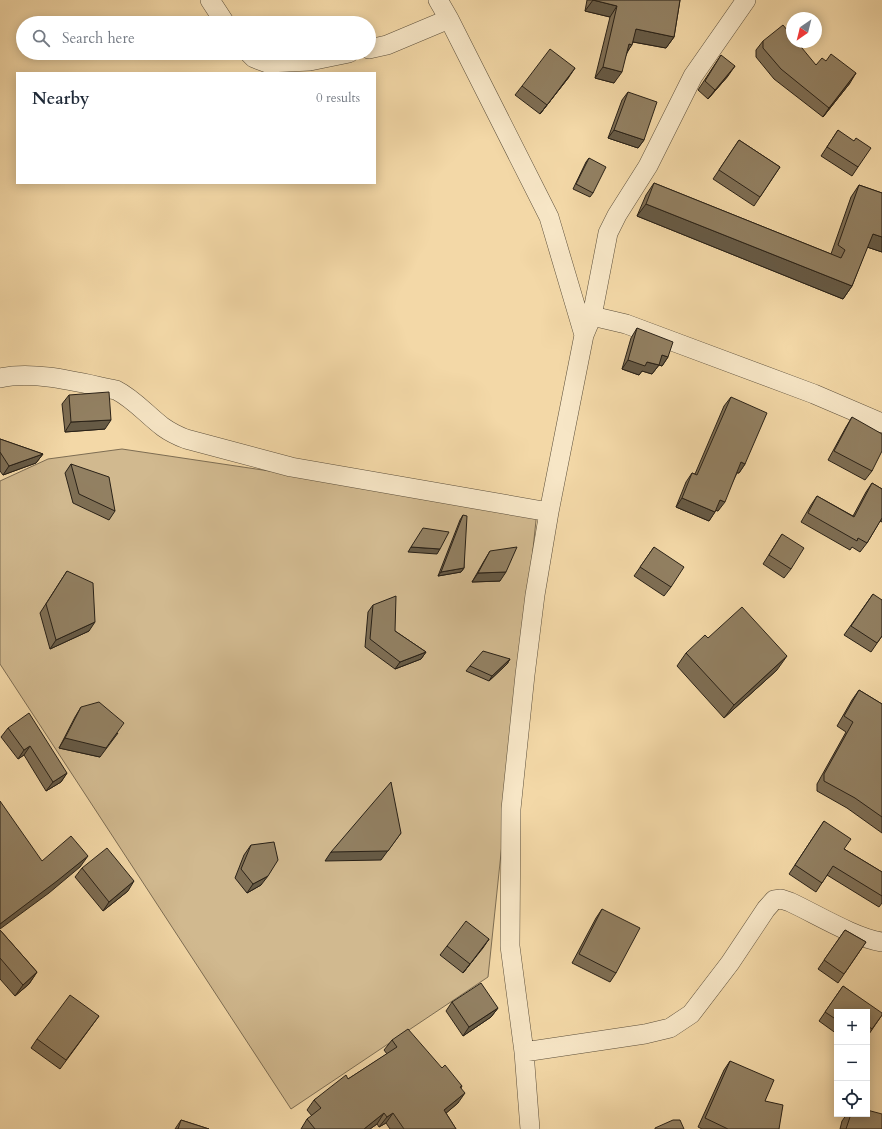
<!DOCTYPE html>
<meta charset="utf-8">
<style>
body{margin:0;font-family:Cardo,serif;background:#f6f6f7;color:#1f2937}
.controls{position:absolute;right:12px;bottom:12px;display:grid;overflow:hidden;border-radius:0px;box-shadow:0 2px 10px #0003}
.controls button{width:36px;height:36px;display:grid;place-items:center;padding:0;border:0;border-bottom:1px solid #e0e1e3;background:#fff;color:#1f2937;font:20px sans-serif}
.compass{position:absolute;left:786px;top:12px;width:36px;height:36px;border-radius:50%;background:#fff;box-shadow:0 2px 10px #0003;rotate:215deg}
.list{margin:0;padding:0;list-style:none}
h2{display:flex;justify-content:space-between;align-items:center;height:52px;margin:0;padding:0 16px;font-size:17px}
h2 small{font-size:13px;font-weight:400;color:#747a83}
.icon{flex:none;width:22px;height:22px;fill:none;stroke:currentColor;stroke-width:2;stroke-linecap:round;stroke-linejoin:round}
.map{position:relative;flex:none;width:882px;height:1129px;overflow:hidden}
.search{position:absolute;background:#fff;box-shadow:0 2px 10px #0003;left:16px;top:16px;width:360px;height:44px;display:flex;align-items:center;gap:10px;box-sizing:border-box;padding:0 14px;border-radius:22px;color:#747a83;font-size:15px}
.panel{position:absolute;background:#fff;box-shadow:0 2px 10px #0003;left:16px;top:72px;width:360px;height:112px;border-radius:0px}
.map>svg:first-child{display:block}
</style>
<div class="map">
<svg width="882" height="1129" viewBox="0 0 882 1129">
<rect width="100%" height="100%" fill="#f3d8a7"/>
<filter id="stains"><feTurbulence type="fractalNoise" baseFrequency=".005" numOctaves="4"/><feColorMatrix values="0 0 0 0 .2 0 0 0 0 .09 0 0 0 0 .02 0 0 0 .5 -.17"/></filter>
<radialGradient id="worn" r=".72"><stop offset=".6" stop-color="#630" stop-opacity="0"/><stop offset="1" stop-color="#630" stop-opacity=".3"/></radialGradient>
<path fill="#d1b98f" stroke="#7d6d53" d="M122,449L537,511L488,977L291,1109L0,664V481L48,459Z"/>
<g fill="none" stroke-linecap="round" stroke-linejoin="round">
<defs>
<path id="minor" d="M210,0L225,23
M438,0L449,19
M369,49L387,45L449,19L549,217L584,335
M249,53L254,58L267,63L310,61L349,53
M592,316L626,324L814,394L882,423
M0,378C35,370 81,383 116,390C134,399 147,415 163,427C170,432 178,436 186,439L291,467L549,512
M524,1052L645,1034L670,1028L691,1014L730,963L766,909L774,900L781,899L790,902C816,914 855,938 882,942
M530,1129L524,1052L510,946L511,809L525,675L535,595L549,512L584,335L592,316L608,233L617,215L648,166L693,76L746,0"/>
</defs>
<use href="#minor" stroke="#5c4f3b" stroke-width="20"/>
<use href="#minor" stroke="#f7e6c6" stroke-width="19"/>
</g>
<path fill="#7e6e54" stroke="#292117" d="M587,0H680L674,37L666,48L633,42L627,53L614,83L595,78L610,17L585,11Z
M763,41L816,65L826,61L850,83L823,117L774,79L756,57V50Z
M721,55L728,76L708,99L698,90Z
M569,77L540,114L515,95L522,86Z
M628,92L644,140L638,148L608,138L622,100Z
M838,130L858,167L852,176L821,156Z
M739,140L780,167L754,206L713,179Z
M589,158L593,193L590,197L573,189L586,162Z
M654,183L831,254L851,197L859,185L882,193V252L867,247L852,286L843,299L637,216L646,195Z
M637,328L668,357L662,366L659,365L652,374L642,371L639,375L622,369L631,338Z
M69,395L105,429L65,432L62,404Z
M731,397L745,464L739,473H737L718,511L716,510L709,521L676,507L686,482L692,473L695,474L724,406Z
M852,417L872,471L865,480L828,460L846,427Z
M0,439L43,454L36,463L3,475L0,471Z
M71,464L115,511L109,520L73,503L65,473Z
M872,483L882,489V522L880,521L867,543L860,552L852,547L850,550L801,522L811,505L817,496L853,516L866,492Z
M463,515L464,568L461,572L438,576L460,520Z
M782,534L791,569L784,578L763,564Z
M654,547L671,587L664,596L634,576Z
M490,551L500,581L472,582L484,561Z
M67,571L89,631L50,649L40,613Z
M873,594L882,636L871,652L844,635Z
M373,605L395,631L426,652L421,659L395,669L365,647L368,612Z
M708,638L777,670L724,718L677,666L686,653Z
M510,659L507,664L489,681L466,671L470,666Z
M859,690L882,704V833L847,808L817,791V784L846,732L837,726L852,700Z
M81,707L100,757L59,748L75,717Z
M8,728L67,773L61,782L46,791L24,755L18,759L1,737Z
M824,821L844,849L882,872V903L879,907L827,875L816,892L789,874Z
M251,845L261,885L247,893L235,878L244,855Z
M82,868L128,891L103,911L75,877Z
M602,909L616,973L610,982L572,963L596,918Z
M0,930L37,972L29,984L15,996L0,979Z
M845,930L866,942L838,983L818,969Z
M489,939L463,973L440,955L447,946Z
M843,986L882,1015L867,1037V1012H837V1034L819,1021Z
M452,1002L498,1008L491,1017L463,1036L446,1011Z
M99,1016L60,1069L31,1048L37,1039Z
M392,1040L442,1068L462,1086L461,1088L458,1103L446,1113L456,1129H390L386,1123L379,1127L377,1124L370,1129H301L307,1119L312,1116L307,1110L314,1100L348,1079L387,1054L384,1050Z
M730,1061L765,1101L779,1129H702L698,1127L724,1070Z
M847,1114H867L882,1129H840L842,1121Z
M181,1120L209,1129H175Z"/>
<path fill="#665a45" stroke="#292117" d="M593,0L617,6L610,17L585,11Z
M636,29L674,37L666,48L628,41Z
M629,44L632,45L624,56Z
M735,66L728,76L708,99L715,90Z
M603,67L622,72L614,83L595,78Z
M575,68L569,77L540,114L547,105Z
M856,73L850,83L823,117L829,108Z
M614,130L644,140L638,148L608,138Z
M646,204L852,286L843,299L637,216Z
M873,234L882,237V252L864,246Z
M662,355L668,357L662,366L656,364Z
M628,360L647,362L659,365L652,374L642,371L639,375L622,369Z
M111,420L105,429L65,432L71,422Z
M43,454L36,463L3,475L9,466Z
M741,462L745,464L739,473L735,472Z
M682,498L715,512L709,521L676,507Z
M720,500L725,502L718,511L714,510Z
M411,547L440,549L437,554L408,552Z
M464,568L461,572L438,576L441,572Z
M506,572L500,581L472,582L478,573Z
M95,622L89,631L50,649L56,640Z
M426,652L421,659L395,669L400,662Z
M787,656L777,670L724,718L734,705Z
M510,659L507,664L489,681L492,676Z
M118,733L100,757L59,748L65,738Z
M30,746L24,755L18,759L24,750Z
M67,773L61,782L46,791L53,782Z
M401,833L381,860L325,861L331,852Z
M88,856L80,867L49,893L0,929V924Z
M268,876L261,885L247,893L253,884Z
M134,881L128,891L103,911L109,902Z
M489,939L483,948L463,973L470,964Z
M37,972L29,984L15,996L23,985Z
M498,1008L491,1017L463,1036L469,1027Z
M465,1093L458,1103L437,1121L444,1110Z
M384,1113L377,1124L370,1129H364Z
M393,1113L386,1123L379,1127L387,1117Z"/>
<path fill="#928062" stroke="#292117" d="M593,0H680L674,37L636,29L632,45L629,44L622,72L603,67L617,6Z
M783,25L792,36V42H797L816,65L822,58L826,61L831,54L856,73L829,108L781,69L763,48V41Z
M550,49L575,68L547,105L522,86Z
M721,55L735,66L715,90L705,81Z
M628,92L657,102L644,140L614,130Z
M838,130L854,141L856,138L871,148L858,167L827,147Z
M739,140L780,167L760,197L719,170Z
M589,158L606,167L593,193L576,184Z
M654,183L841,258L845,250L838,245L859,185L882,193V237L873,234L852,286L646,204Z
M637,328L673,342L668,357L662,355L659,365L647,362L645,366L628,360Z
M109,392L111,420L71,422L69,395Z
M731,397L767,413L745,464L741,462L725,502L720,500L715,512L682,498L692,473L697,475Z
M852,417L882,434V451L872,471L834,451Z
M0,439L43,454L9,466L0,452Z
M71,464L109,477L115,511L79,494Z
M872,483L882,489V518L867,543L858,538L857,541L808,513L817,496L854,517Z
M463,515L467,516L464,568L441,572Z
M423,528L449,532L440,549L411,547Z
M782,534L804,548L791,569L769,555Z
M517,547L506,572L478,573L490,551Z
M654,547L684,567L671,587L640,567Z
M67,571L93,583L95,622L56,640L46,604Z
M873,594L882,600V636L877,643L851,626Z
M396,596L395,631L426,652L400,662L370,639L373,605Z
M742,607L787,656L734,705L686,653L705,635L708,638Z
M483,651L510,659L492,676L470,666Z
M859,690L882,704V817L855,798L824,781V774L853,722L844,716Z
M99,702L124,723L106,748L65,738L81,707Z
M29,713L67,773L53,782L30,746L24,750L8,728Z
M391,782L401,833L388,851L331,852Z
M0,801L42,861L71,836L88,856L57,881L0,924Z
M824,821L851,839L844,849L882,872V896L833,866L822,883L795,865Z
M274,842L278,860L268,876L253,884L241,869L251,845Z
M107,848L134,881L109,902L82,868Z
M602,909L640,928L616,973L579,954Z
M466,921L489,939L470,964L447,946Z
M0,930L37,972L23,985L0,958Z
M845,930L866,942L844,974L824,960Z
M481,983L498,1008L469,1027L452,1002Z
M843,986L882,1013V1015L872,1029L868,1026L867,1027V1012H837V1020L825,1012Z
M70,995L99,1016L66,1060L37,1039Z
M408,1029L442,1068L445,1065L462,1086L460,1087L465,1093L444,1110L456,1129H404L393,1113L387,1117L384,1113L364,1129H315L307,1119L321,1108L314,1100L346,1075L348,1079L397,1047L392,1040Z
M730,1061L774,1080L765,1101L783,1105L779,1129H728L705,1118Z
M867,1110L882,1114V1129H846L851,1114H867Z
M181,1120L209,1129H178Z
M673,1120H680L684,1129H655V1128Z"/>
<rect width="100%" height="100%" filter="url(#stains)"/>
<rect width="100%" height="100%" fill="url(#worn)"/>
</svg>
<div class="controls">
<button>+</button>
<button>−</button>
<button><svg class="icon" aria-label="locate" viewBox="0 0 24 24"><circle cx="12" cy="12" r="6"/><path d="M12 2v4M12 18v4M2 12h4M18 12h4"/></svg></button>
</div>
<svg class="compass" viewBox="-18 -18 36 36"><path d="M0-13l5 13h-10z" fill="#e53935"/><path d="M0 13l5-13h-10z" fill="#747a83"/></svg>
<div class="search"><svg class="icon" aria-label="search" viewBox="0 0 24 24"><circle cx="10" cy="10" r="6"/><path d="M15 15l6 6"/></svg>Search here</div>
<section class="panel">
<h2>Nearby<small>0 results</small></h2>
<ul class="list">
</ul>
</section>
</div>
